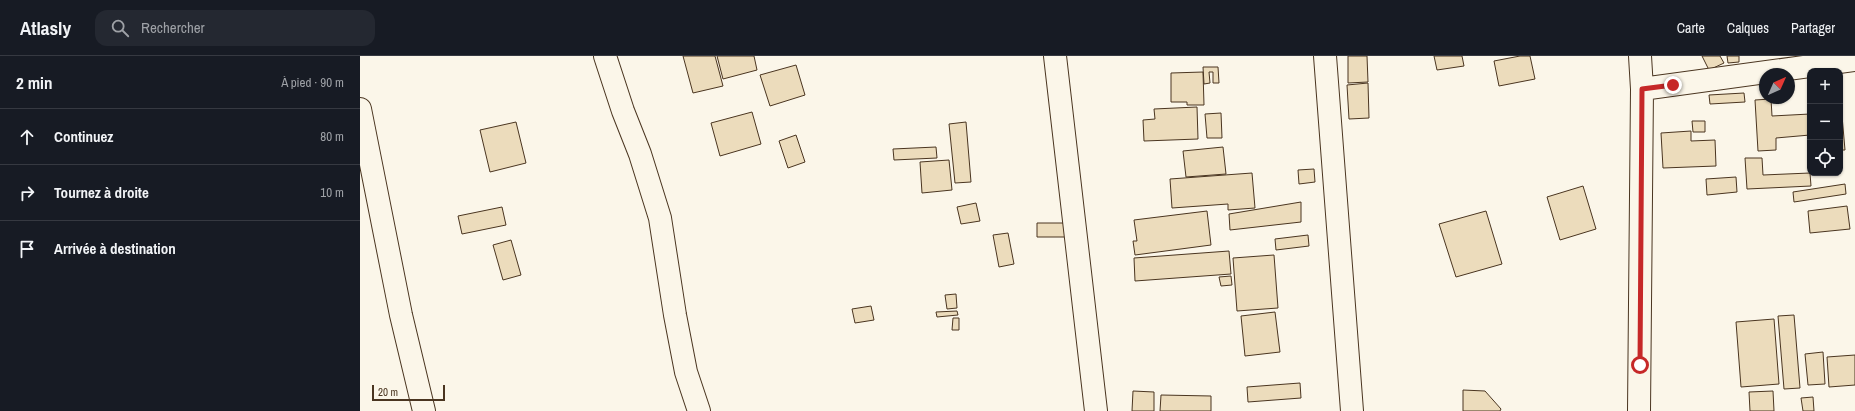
<!DOCTYPE html>
<html lang="fr">
<meta charset="utf-8">
<style>
body{margin:0;font-family:"Archivo Narrow",sans-serif;background:#242831;color:#f1f3f6}
.controls{position:absolute;right:12px;top:12px;display:grid;overflow:hidden;border-radius:8px;box-shadow:0 1px 3px #0004}
.controls button{width:36px;height:36px;display:grid;place-items:center;padding:0;border:0;border-bottom:1px solid #363941;background:#171b24;color:#f1f3f6;font:20px sans-serif}
.compass{position:absolute;left:1399px;top:12px;width:36px;height:36px;border-radius:50%;background:#171b24;box-shadow:0 1px 3px #0004;rotate:45deg}
.scale{position:absolute;left:12px;bottom:10px;width:73px;box-sizing:border-box;padding-left:4px;border:2px solid #4a3520;border-top:0;font-size:11px;line-height:14px;white-space:nowrap;color:#4a3520;-webkit-text-stroke:3px #fbf6e9;paint-order:stroke}
.stop{position:absolute;width:12px;height:12px;margin:-9px;border:3px solid #c62828;border-radius:50%;background:#fff}
.stop.end{background:#c62828;border-color:#fff;box-shadow:0 1px 4px #0008}
.list{margin:0;padding:0;list-style:none}
h2{display:flex;justify-content:space-between;align-items:center;height:52px;margin:0;padding:0 16px;font-size:17px}
h2 small{font-size:13px;font-weight:400;color:#9ea1a6}
.list li{display:grid;grid-template-columns:26px 1fr auto;gap:12px;align-items:center;box-sizing:border-box;height:56px;padding:0 16px;border-top:1px solid #363941}
.list b{display:block;font-size:15px;white-space:nowrap}
.list em{font-size:13px;font-style:normal;color:#9ea1a6}
.icon{flex:none;width:22px;height:22px;fill:none;stroke:currentColor;stroke-width:2;stroke-linecap:round;stroke-linejoin:round}
.map{position:relative;flex:none;width:1495px;height:355px;overflow:hidden}
header{display:flex;align-items:center;gap:24px;box-sizing:border-box;height:56px;padding:0 20px;background:#171b24;border-bottom:1px solid #363941}
header strong{font-size:19px}
nav{display:flex;gap:22px;margin-inline-start:auto;font-size:14px}
.search{width:280px;height:36px;background:#242831;display:flex;align-items:center;gap:10px;box-sizing:border-box;padding:0 14px;border-radius:12px;color:#9ea1a6;font-size:15px}
main{display:flex}
aside{flex:1;background:#171b24}
.map>svg:first-child{display:block}
</style>
<header>
<strong>Atlasly</strong>
<div class="search"><svg class="icon" aria-label="search" viewBox="0 0 24 24"><circle cx="10" cy="10" r="6"/><path d="M15 15l6 6"/></svg>Rechercher</div>
<nav><a>Carte</a><a>Calques</a><a>Partager</a></nav>
</header>
<main>
<aside>
<h2>2 min<small>À pied · 90 m</small></h2>
<ul class="list">
<li><svg class="icon" aria-label="ahead" viewBox="0 0 24 24"><path d="M12 20V5M6 11l6-6 6 6"/></svg><div><b>Continuez</b></div><em>80 m</em></li>
<li><svg class="icon" aria-label="right" viewBox="0 0 24 24"><path d="M7 20v-9h11M14 6l5 5-5 5"/></svg><div><b>Tournez à droite</b></div><em>10 m</em></li>
<li><svg class="icon" aria-label="arrive" viewBox="0 0 24 24"><path d="M6 21V4h12l-3 4 3 4H6"/></svg><div><b>Arrivée à destination</b></div></li>
</ul>
</aside>
<div class="map">
<svg width="1495" height="355" viewBox="0 0 1495 355">
<rect width="100%" height="100%" fill="#fbf6e9"/>
<path fill="#ecdcbc" stroke="#4a3520" d="M323,0H355L363,30L333,37Z
M357,0H394L397,14L363,23Z
M988,0H1007L1008,26L988,27Z
M1074,0H1102L1104,10L1077,14Z
M1160,0H1170L1175,23L1139,30L1134,5Z
M1342,0H1360L1364,7L1349,14Z
M1367,0H1379V6L1368,7Z
M436,9L445,39L410,50L400,19Z
M843,11H858L859,27H853V16H849L850,27L844,28Z
M843,16L844,49H827V46H811V17Z
M1008,27L1009,62L989,63L987,29Z
M1384,37L1385,46L1350,48L1349,39Z
M1480,37L1485,94H1480Z
M1411,43L1412,60L1450,58V79L1416,82V94L1398,95L1395,44Z
M837,51L838,83L784,85L783,64L795,63L794,53Z
M392,56L401,88L360,100L351,67Z
M861,57L862,82H847L845,58Z
M1332,65H1345V76H1333Z
M156,66L166,107L130,116L120,74Z
M606,66L611,126L595,127L589,68Z
M1331,75V85L1355,84L1356,110L1303,112L1301,77Z
M436,79L445,106L428,112L419,85Z
M576,91L577,102L534,104L533,93Z
M863,91L866,118L826,121L823,95Z
M1385,102H1402L1403,119L1450,117L1451,130L1387,133Z
M589,104L592,134L562,137L560,106Z
M954,113L955,126L939,128L938,114Z
M892,117L895,152L868,154V148L812,152L810,123Z
M1376,121L1377,136L1347,139L1346,123Z
M1485,128L1486,138L1434,146L1433,136Z
M1223,130L1236,173L1200,184L1187,141Z
M941,146V166L870,174L869,158Z
M616,147L620,165L601,168L597,151Z
M1487,150L1490,173L1450,177L1448,155Z
M142,151L146,169L102,178L98,160Z
M847,155L851,189L775,199L773,185H777L774,164Z
M1126,155L1142,208L1096,221L1079,168Z
M677,167H711V181H677Z
M648,177L654,208L639,211L633,179Z
M948,179L949,190L916,194L915,183Z
M151,184L161,219L143,224L133,189Z
M869,195L871,218L775,225L774,202Z
M914,199L918,252L877,255L873,202Z
M871,220L872,229L861,230L859,221Z
M596,238L597,252L587,253L585,239Z
M511,250L514,264L495,267L492,253Z
M597,255L598,259L577,261L576,256Z
M915,256L920,296L885,300L881,260Z
M1434,259L1440,332L1424,333L1418,260Z
M593,262H599V274H592Z
M1414,263L1419,328L1381,331L1376,266Z
M1463,296L1465,328L1448,329L1445,298Z
M1495,299V329L1469,331L1467,301Z
M940,327L941,342L888,346L887,331Z
M1103,334L1125,335L1141,353L1140,355H1103Z
M773,335L794,336V355H772Z
M1413,335L1414,355H1390L1389,336Z
M801,339L851,340V355H800Z
M1453,341L1454,355H1443L1441,342Z"/>
<g fill="none" stroke-linecap="round" stroke-linejoin="round">
<defs>
<path id="minor" d="M245,0L263,55L280,98L300,162L315,259L326,316L339,355
M695,0L736,355
M965,0L992,355
M1282,33L1495,4
M0,53L41,259L64,355
M1279,355L1282,33L1280,0"/>
</defs>
<use href="#minor" stroke="#4a3520" stroke-width="24"/>
<use href="#minor" stroke="#fbf6e9" stroke-width="22"/>
</g>
<g fill="none" stroke-linecap="round" stroke-linejoin="round">
<path stroke="#c62828" stroke-width="5" d="M1280,309L1282,33L1313,29"/>
</g>
</svg>
<div class="controls">
<button>+</button>
<button>−</button>
<button><svg class="icon" aria-label="locate" viewBox="0 0 24 24"><circle cx="12" cy="12" r="6"/><path d="M12 2v4M12 18v4M2 12h4M18 12h4"/></svg></button>
</div>
<svg class="compass" viewBox="-18 -18 36 36"><path d="M0-13l5 13h-10z" fill="#e53935"/><path d="M0 13l5-13h-10z" fill="#9ea1a6"/></svg>
<div class="scale">20 m</div>
<div class="stop" style="left:1280px;top:309px"></div>
<div class="stop end" style="left:1313px;top:29px"></div>
</div>
</main>
